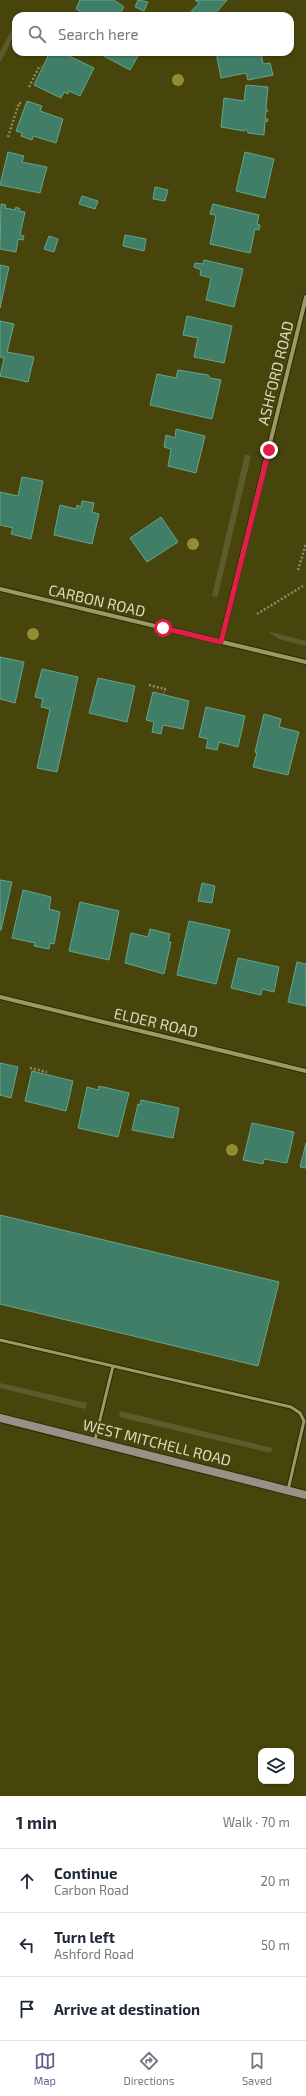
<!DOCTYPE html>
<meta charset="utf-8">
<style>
body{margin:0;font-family:"Exo 2",sans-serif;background:#f2f2f3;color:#1f2937}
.controls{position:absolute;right:12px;bottom:12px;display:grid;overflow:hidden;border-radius:8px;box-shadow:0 1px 3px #0004}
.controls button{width:36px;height:36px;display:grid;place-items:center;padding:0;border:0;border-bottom:1px solid #e0e1e3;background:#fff;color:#1f2937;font:20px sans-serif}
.stop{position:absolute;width:12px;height:12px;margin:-9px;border:3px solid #e11d48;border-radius:50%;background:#fff}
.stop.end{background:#e11d48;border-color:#fff;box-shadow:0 1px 4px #0008}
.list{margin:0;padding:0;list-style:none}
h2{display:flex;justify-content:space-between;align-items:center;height:52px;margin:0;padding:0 16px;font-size:17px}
h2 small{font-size:13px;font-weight:400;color:#747a83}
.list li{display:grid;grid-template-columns:26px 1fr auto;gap:12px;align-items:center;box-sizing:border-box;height:64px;padding:0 16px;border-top:1px solid #e0e1e3}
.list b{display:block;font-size:15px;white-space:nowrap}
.list p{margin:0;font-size:13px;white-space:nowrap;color:#747a83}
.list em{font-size:13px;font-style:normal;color:#747a83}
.icon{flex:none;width:22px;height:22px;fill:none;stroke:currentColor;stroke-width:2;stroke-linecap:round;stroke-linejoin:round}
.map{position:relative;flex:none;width:306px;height:1796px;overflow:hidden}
.search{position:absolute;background:#fff;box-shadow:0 1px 3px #0004;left:12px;right:12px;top:12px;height:44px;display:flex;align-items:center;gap:10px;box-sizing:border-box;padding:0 14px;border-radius:12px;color:#747a83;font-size:15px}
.sheet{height:244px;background:#fff}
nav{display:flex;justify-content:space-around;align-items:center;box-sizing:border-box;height:56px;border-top:1px solid #e0e1e3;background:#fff;font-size:11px;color:#747a83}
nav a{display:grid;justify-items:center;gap:2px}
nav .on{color:#61648e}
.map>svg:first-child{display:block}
</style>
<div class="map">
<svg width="306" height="1796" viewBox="0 0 306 1796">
<rect width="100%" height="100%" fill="#47450c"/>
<path fill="#5d5b2c" d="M16,21V32L0,63V52Z
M245,454L251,456L219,591L217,597L212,596Z
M267,631L306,641V646L279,639Z
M0,1383L87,1403L85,1409L0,1388Z
M120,1411L272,1448L271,1453L119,1417Z"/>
<path fill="#417e67" stroke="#67a48c" d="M80,0H114L124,7L119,16H78L80,11L76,9Z
M138,0L148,2L144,11L135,7Z
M195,0H227L213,16H187L199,3Z
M50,52H61L94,68L80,96L69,91L68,94L64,92L61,98L34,85Z
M101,52H136L139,54L130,70L100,54Z
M216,52H261L263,64L270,63L273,75L248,80L246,73L221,78Z
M246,85L268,87L266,108L268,111H266L265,119H268L267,122L265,121L264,135L248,133L246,129L244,131L221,127L224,98L244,101Z
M27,101L42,106L40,111L63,119L56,143L33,136L32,140L21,136L22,133L16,131Z
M8,152L24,156L22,162L47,167L40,193L0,185Z
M245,152L274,159L265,198L236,191Z
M155,187L168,190L165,201L153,199Z
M82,196L98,201L95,209L79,204Z
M1,204L6,205L5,208L15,210L16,207L20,209L19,211L25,212L20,235L24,236L23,240L18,239L16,252L0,249Z
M213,204L259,215L257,224L260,225L259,230L255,229L250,253L210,244L216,215L210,214Z
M125,235L146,239L144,251L123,246Z
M49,236L58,239L54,252L44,249Z
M204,260L243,269L234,307L206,300L211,278L200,275L201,270L194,267L195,263L203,264Z
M0,265L9,267L0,308Z
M187,316L232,326L224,363L194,357L198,338L183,335Z
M0,321L14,324L7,352L34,357L28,382L0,376L4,358L0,357Z
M178,370L208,375L210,378L221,380L212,419L150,405L157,374L176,378Z
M176,429L205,436L196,473L168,466L171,449L164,447L166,435L175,438Z
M22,477L43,481L31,539L11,534L13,528L0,525V492L18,496Z
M82,501L94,503L92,512L99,514L92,544L54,535L60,505L76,509L77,505L81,507Z
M161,517L178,542L147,562L130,538Z
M0,657L24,662L15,703L0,699Z
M42,669L78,677L57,772L37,768L50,709L41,707L43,699L35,697Z
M98,678L135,686L127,722L89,713Z
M153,692L189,701L183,729L163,725L161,734L152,732L154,722L146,720Z
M206,707L245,716L238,747L219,742L217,750L206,748L208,739L199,737Z
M264,714L281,719L279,727L299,732L288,775L253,767L257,753L255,752Z
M0,880L12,882L1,930H0Z
M202,883L215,886L212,903L198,901Z
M23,890L51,897L49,909L60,912L54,944L50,943L49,949L34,946L35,943L12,938Z
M80,902L119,911L109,960L69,951Z
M189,921L230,930L216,984L177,975Z
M150,929L170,934L168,942H171L164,974L125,963L131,933L148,937Z
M238,958L279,967L274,992L262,989L261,995L231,988Z
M297,962L306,964V1006L288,1002Z
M0,1063L18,1067L11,1098L0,1095Z
M32,1071L73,1081L66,1111L25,1101Z
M99,1086L129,1093L118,1137L78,1128L87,1087L98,1090Z
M141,1100L179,1108L173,1138L132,1130L138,1104L140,1105Z
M252,1123L294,1132L287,1163L264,1159L263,1164L243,1160Z
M306,1143V1168L300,1167Z
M0,1215L279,1282L258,1366L0,1304Z"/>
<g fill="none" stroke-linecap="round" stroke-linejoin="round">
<defs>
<path id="lane" d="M0,1340L291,1407L300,1413L304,1421L288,1490
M95,1440L113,1366"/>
<path id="street" d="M0,589L306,662
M221,642L306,297
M0,997L306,1071"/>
<path id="secondary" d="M0,1418L306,1495"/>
</defs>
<use href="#lane" stroke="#2d2a01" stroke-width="5"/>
<use href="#street" stroke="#2d2a01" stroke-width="6"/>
<use href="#secondary" stroke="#2d2a01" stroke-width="10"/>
<path stroke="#8c8b5f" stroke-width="2.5" stroke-dasharray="2 2" stroke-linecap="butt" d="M29,87L39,67H41
M8,137L19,103L23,104
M298,570L306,544
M257,614L303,586
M149,685L165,689L164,693
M30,1068L47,1072"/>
<use href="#lane" stroke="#9b9a64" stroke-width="3"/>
<use href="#street" stroke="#9b9a64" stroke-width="4"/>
<use href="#secondary" stroke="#969288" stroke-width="8"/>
</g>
<g fill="#918d34">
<circle cx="178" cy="80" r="6"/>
<circle cx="193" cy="544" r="6"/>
<circle cx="33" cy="634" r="6"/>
<circle cx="232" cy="1150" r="6"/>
</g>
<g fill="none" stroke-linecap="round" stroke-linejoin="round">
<path stroke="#e11d48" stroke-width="5" d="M163,628L221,642L269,450"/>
</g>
<g text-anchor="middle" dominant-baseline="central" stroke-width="4" stroke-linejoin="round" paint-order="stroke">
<g font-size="15" fill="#dadabe" stroke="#47450c">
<text transform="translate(275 373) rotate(-76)">ASHFORD ROAD</text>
<text transform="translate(97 600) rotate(13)">CARBON ROAD</text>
<text transform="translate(156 1022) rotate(13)">ELDER ROAD</text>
<text transform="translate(157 1442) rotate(14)">WEST MITCHELL ROAD</text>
</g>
</g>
</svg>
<div class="controls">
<button><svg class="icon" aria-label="layers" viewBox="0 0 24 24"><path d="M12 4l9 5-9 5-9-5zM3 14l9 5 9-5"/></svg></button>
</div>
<div class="stop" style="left:163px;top:628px"></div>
<div class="stop end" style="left:269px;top:450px"></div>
<div class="search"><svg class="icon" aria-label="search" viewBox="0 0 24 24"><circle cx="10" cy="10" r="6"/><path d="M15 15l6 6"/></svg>Search here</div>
</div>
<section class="sheet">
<h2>1 min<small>Walk · 70 m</small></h2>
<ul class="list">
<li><svg class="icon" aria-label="ahead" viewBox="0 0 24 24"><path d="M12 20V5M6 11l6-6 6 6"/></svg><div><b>Continue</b><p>Carbon Road</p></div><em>20 m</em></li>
<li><svg class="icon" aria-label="left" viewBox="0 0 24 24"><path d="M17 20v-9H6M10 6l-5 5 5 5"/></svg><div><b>Turn left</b><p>Ashford Road</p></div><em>50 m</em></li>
<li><svg class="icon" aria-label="arrive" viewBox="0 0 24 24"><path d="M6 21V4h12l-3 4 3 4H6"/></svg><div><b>Arrive at destination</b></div></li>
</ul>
</section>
<nav>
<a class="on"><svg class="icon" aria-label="map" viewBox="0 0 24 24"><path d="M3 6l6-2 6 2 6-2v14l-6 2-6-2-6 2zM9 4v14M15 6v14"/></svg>Map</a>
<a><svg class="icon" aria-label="directions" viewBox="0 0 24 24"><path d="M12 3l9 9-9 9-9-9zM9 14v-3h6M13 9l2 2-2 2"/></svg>Directions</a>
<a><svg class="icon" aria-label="saved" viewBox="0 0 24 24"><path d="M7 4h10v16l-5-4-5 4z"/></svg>Saved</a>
</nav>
